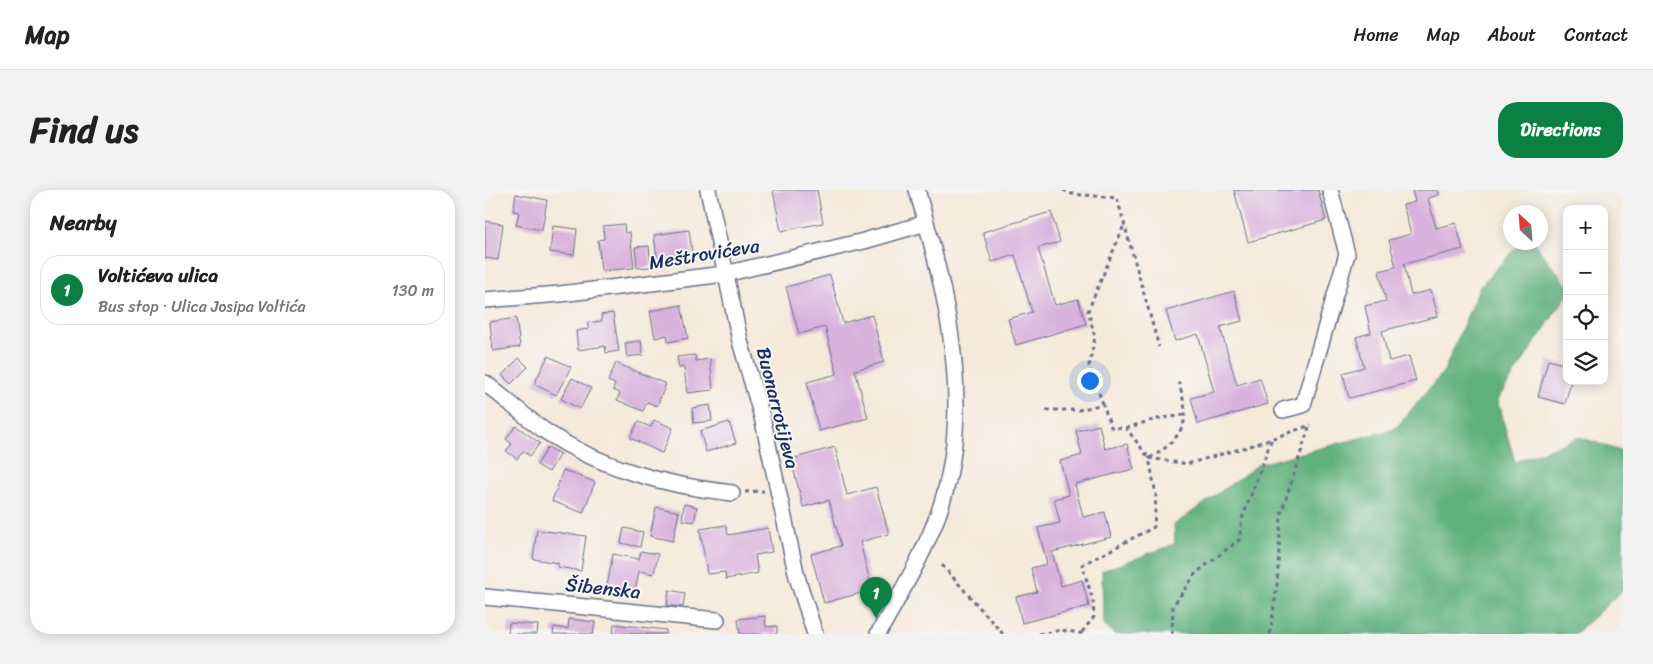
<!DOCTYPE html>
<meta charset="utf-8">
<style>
body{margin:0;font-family:Sriracha,sans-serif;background:#f2f2f2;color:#222}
.controls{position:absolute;right:15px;top:15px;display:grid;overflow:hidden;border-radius:10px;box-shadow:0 2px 12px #0003}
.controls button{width:45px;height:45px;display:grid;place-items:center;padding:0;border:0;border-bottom:1px solid #e0e0e0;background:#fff;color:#222;font:25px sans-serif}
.compass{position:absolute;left:1018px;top:15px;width:45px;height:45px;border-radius:50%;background:#fff;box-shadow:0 2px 12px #0003;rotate:334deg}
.you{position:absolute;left:604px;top:190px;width:18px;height:18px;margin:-12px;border:4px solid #fff;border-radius:50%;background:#1a73e8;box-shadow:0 0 0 8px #1a73e833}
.badge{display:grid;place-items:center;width:32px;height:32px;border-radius:50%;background:#0b8043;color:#fff;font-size:16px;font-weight:700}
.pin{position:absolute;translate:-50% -41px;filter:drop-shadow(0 1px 2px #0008)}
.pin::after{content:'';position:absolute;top:26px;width:18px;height:15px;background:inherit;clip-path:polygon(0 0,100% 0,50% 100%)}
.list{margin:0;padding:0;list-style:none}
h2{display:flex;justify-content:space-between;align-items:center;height:65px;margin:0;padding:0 20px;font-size:21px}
h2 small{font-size:16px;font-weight:400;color:#767676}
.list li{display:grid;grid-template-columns:32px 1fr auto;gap:15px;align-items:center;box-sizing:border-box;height:70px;margin:0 10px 10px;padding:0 10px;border:1px solid #e0e0e0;border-radius:20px}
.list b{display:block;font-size:19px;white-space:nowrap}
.list p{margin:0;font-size:16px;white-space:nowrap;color:#767676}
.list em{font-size:16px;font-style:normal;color:#767676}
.icon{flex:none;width:28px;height:28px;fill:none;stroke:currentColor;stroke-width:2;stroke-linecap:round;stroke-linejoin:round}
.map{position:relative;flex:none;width:1138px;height:444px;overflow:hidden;border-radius:20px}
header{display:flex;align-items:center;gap:30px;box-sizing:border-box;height:70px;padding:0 25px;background:#fff;border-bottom:1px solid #e0e0e0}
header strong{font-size:24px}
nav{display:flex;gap:28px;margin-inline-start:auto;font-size:18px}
.intro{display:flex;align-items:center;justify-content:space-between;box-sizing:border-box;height:120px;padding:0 30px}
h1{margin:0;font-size:35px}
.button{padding:12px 22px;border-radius:20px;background:#0b8043;color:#fff;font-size:18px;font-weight:700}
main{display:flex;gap:30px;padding:0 30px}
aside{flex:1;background:#fff;border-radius:20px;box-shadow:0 2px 12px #0003}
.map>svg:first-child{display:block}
</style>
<header>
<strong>Map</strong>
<nav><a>Home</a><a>Map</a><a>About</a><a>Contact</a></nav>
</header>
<div class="intro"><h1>Find us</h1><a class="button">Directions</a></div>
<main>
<aside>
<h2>Nearby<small></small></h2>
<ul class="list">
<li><span class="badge">1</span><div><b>Voltićeva ulica</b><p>Bus stop · Ulica Josipa Voltića</p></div><em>130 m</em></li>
</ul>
</aside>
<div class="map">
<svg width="1138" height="444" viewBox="0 0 1138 444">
<rect width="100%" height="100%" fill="#f6f6f2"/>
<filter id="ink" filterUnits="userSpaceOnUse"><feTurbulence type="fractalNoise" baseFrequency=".02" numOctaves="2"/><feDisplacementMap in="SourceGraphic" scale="10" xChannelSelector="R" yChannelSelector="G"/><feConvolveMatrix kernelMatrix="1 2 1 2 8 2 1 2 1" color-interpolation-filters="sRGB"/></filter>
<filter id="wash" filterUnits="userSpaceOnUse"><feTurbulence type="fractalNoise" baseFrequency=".0096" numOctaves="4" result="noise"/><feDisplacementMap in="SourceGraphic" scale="20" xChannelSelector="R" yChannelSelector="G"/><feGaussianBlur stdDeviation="1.12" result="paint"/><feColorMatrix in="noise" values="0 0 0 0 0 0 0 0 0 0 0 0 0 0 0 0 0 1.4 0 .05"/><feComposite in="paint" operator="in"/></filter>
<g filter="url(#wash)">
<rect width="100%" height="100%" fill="#f5e9d9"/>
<path fill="#60b17d" stroke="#3e706e" d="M1036,53H1049L1082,95V105L1012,210L1030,272L1095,247L1138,262V400L1090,444H629L618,434L617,381L690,354L689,335L774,274L910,239L959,181L995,96Z"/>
<g id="blocks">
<path fill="#d8b1dc" d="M288,0H332L338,33L296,41Z
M749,0H833L841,30L763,52Z
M927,0H953L954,5L943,8L951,38L971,33L978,59L919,74L926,105L946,100L953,126L897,141L904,171L924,166L931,191L864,208L858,183L879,177L871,147L886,143L880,116L901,111L894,81L911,77L904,50L926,44L918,15L930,12Z
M31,4L62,10L57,40L31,35L34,22L28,21Z
M566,22L575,52L553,58L570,115L593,109L601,134L531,155L523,129L547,122L530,65L507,72L498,42Z
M0,31L18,34L13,70L0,68Z
M139,34L140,43L145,42L149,78L116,81L113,50L119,49L118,36Z
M68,36L92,39L89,65L65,62Z
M204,40L208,70L173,75L169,45Z
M164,56L166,77L152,78L150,57Z
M345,85L358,133L387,125L399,172L370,180L383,228L334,241L322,192L352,184L340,137L314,144L301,97Z
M749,101L757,131L735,137L752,195L775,188L783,214L713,234L706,208L729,202L713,144L690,151L681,121Z
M196,115L203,148L183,152L182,145L170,148L165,121Z
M128,123L134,161L121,163L120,156L93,160L91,141L104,139L102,133L117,131L116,125Z
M31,128L35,157L8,161L5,132Z
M156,151L158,165L142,167L140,153Z
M210,165L211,171L225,169L228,200L202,203L199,177L194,178L192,167Z
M63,166L86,177L71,205L49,194Z
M34,168L43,177L26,194L17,185Z
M1063,170L1082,175V191H1086L1080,214L1053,207Z
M131,173L181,194L172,216L162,212L158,221L132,210L135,203L128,200L130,194L123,191Z
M87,188L106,198L95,219L76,209Z
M225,215L227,231L209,233L207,218Z
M169,230L188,238L177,263L145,248L153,232L166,237Z
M244,232L251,253L221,262L215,241Z
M614,235L620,259L642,254L649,279L590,294L598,327L620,322L626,347L567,362L576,396L597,390L604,416L537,433L531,407L552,402L546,378L562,374L553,338L575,333L569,309L584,305L575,271L597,265L591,241Z
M31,236L55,253L45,266L38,261L32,269L21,261L27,254L21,249Z
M63,257L75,264L64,282L52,275Z
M350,257L362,305L391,297L404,344L375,352L387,400L339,413L326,364L356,356L344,310L318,317L306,269Z
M78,280L110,292L98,323L67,311Z
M199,314L212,317L209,332L197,330Z
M171,317L194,322L188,351L165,346Z
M241,335L243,345L283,338L287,362L270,365L273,383L241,389L240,382L222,384L215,339Z
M139,338L158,342L155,357L136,353Z
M52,340L101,346L96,381L73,377V373L48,369Z
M156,361L173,364L169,384L154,381L150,402L122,396L128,364L154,369Z
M184,400L200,403L198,417L182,415Z
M280,426L281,437L292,436V444H255L253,429Z
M84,429L110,432L108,444H68L69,437L83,439Z
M24,433L53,435L52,444H23Z
M129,434L181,440V444H128Z"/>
</g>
</g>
<g filter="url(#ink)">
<use href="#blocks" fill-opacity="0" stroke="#677089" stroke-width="1"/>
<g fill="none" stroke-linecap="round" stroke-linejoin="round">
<defs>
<path id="minor" d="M223,0L255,151L277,227L312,387L330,444
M0,110L75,104L240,84L379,51L441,33
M0,193C21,209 41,228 63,243C118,279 183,296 247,303
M798,220L818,215L862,64L845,0
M0,407L232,430
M393,444C415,404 440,363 455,319C490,215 461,102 432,0"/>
</defs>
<use href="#minor" stroke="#677089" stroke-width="18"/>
<path stroke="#677089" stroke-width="3" stroke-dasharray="4 4" stroke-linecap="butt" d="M578,0L587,4L632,8L674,157
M1135,0L1138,7
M618,214L604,176L610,147L603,121L639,35
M561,220H594L618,214L626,237L641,238L664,268C680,261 701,242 700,223C700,213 696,202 694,192
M641,238L671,229L700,225
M260,302L279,301
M457,375L518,444H521
M597,442L609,427L608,410L597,375L669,337L671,305L664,268L702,274L762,257L826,235
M554,444L576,440L600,444
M687,444L688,416L711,383L754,350L757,329L787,248
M785,444L792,395L796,324L825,234"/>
<use href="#minor" stroke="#fff" stroke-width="15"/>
</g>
</g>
<g text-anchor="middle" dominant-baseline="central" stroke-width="4" stroke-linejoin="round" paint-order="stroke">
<g font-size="19" fill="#1b2f5e" stroke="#f6f6f2">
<text transform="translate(219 64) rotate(-9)">Meštrovićeva</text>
<text transform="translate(293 218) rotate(76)">Buonarrotijeva</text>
<text transform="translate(118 398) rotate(6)">Šibenska</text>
</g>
</g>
</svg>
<div class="controls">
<button>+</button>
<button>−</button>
<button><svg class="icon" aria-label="locate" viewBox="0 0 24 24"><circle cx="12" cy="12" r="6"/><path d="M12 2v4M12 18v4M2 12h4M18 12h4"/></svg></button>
<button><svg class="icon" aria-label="layers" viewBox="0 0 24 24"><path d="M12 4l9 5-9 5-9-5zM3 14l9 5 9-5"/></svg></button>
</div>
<svg class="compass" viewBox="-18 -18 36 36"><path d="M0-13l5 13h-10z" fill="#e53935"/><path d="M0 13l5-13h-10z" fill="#767676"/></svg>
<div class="you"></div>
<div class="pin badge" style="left:391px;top:428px">1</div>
</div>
</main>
